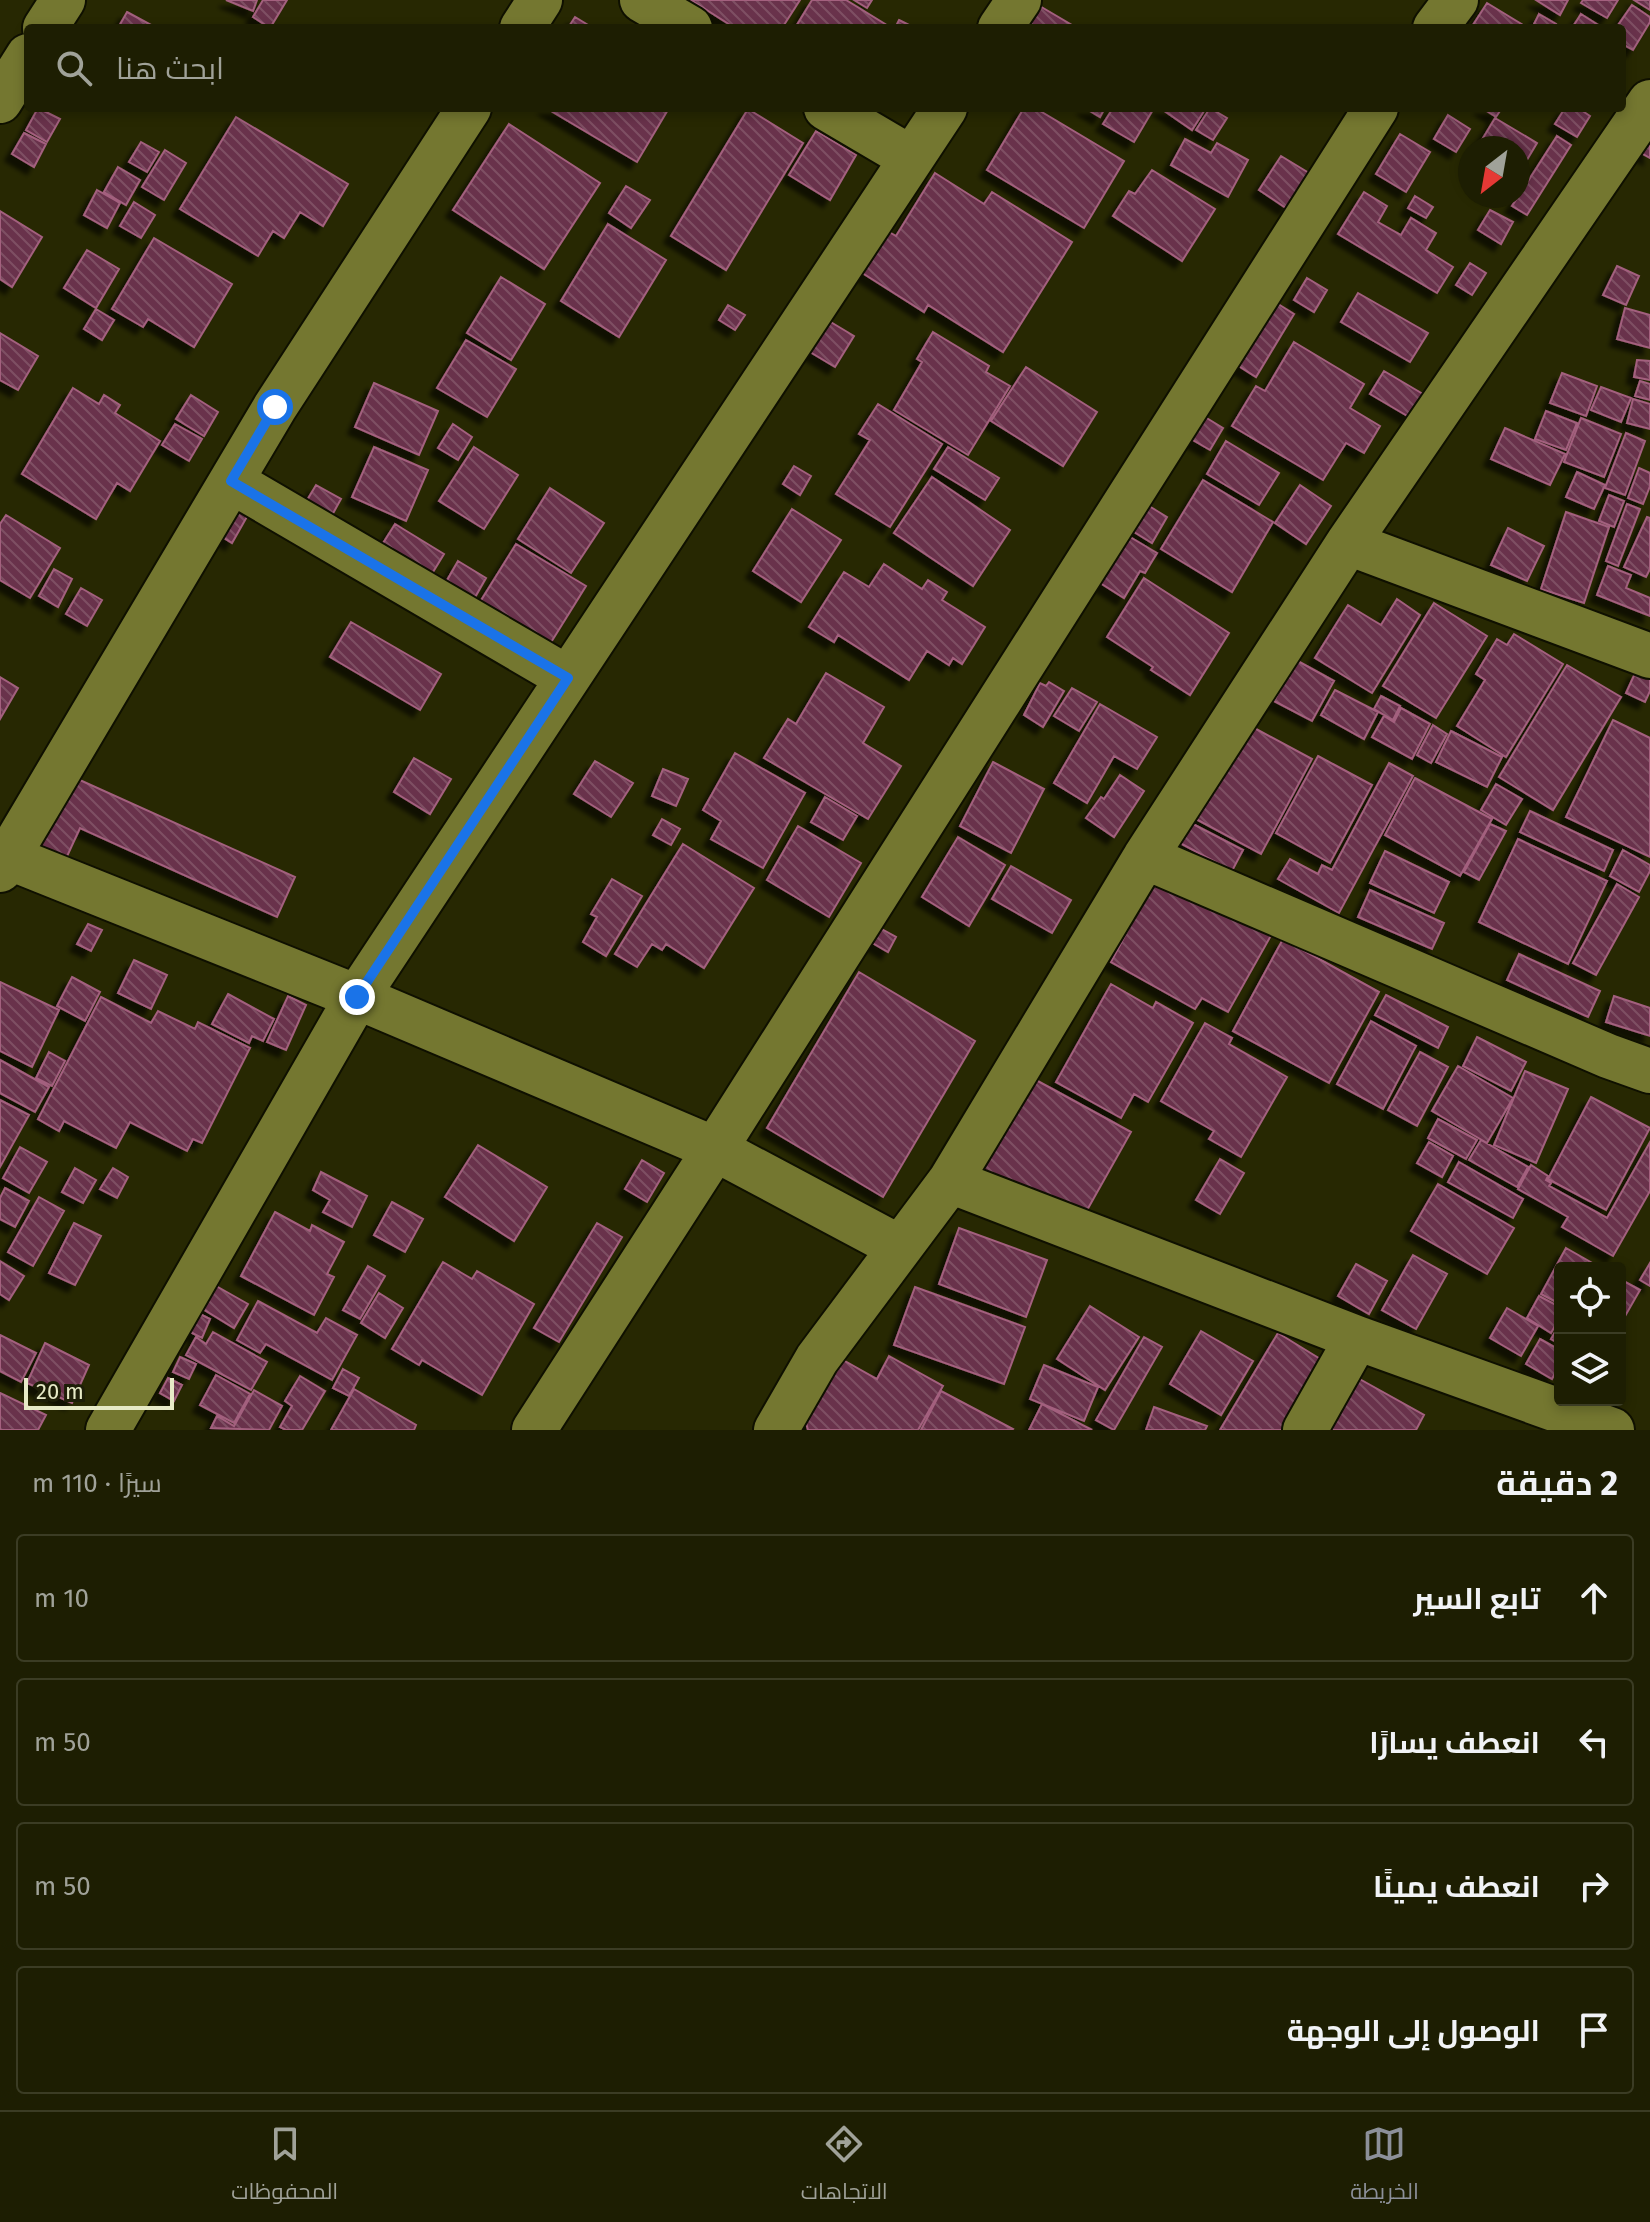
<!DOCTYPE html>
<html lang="ar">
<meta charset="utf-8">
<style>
body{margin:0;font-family:"Fira Sans",Cairo,sans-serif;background:#2a2b11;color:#f1f3f6;direction:rtl}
.controls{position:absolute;right:24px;bottom:24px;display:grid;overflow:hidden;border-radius:8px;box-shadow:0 4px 12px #0003}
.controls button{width:72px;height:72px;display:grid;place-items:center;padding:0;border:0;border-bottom:2px solid #3b3c24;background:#1d1e02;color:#f1f3f6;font:40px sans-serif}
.compass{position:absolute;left:1458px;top:136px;width:72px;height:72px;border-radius:50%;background:#1d1e02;box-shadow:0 4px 12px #0003;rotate:211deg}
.scale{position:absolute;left:24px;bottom:20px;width:150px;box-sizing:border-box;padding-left:8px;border:4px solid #e7eac7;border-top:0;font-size:22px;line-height:28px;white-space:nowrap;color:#e7eac7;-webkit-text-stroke:6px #1d1e07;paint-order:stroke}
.stop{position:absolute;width:24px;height:24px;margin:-18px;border:6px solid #1a73e8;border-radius:50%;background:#fff}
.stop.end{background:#1a73e8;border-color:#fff;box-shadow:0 2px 8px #0008}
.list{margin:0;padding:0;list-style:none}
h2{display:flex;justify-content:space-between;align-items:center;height:104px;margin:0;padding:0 32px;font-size:34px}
h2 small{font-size:26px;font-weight:400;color:#a0a299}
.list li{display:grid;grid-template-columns:52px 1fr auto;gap:24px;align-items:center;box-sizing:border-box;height:128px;margin:0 16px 16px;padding:0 16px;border:2px solid #3b3c24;border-radius:8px}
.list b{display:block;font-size:30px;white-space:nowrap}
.list em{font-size:26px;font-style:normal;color:#a0a299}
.icon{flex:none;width:44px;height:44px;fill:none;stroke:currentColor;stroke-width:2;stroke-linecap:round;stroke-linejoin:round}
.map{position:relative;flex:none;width:1650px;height:1430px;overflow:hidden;direction:ltr}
.search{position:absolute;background:#1d1e02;box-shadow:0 4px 12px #0003;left:24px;right:24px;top:24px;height:88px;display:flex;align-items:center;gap:20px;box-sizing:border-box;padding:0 28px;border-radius:8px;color:#a0a299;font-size:30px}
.sheet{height:680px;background:#1d1e02}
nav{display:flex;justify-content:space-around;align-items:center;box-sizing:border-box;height:112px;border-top:2px solid #3b3c24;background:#1d1e02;font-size:22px;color:#a0a299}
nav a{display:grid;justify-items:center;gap:4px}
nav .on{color:#8c9099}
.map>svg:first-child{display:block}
</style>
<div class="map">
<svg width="1650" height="1430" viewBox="0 0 1650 1430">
<defs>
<pattern id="building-back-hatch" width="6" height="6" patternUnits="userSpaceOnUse" patternTransform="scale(2)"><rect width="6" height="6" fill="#69324c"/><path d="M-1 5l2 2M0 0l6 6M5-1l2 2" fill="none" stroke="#7e5064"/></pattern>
<filter id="shadow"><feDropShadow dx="-7" dy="7" stdDeviation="2" flood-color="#0009"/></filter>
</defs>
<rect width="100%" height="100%" fill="#272802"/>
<path fill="url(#building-back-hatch)" stroke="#a3607e" stroke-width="2" filter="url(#shadow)" d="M226,0H257L253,11Z
M263,0H287L270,28L253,17Z
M691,0H800L782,28H735Z
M812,0H846L890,27L795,28Z
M854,0H872L867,8Z
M1536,0H1568L1560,15Z
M1583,0H1618L1607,18L1581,3Z
M1634,0H1650V10Z
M1487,3L1528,28H1471Z
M1038,5L1077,28H1024Z
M1632,5L1650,17V22L1633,50L1622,44V28H1616Z
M127,12L153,26L152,28H118Z
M1539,14L1556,24L1554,28H1532Z
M1581,14L1603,28H1572Z
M575,17L593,28H568Z
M899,20L915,28H895Z
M38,108L60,119L47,142L26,130Z
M546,108H669L637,162Z
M1024,108H1035L1124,161L1084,228L987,170Z
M1085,108H1105L1100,117Z
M1113,108H1154L1134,142L1103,124Z
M1160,108H1206L1192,130Z
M1210,108L1227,118L1213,140L1196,130Z
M1482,108H1502L1496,117Z
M1565,108H1578L1590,116L1577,137L1555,124Z
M748,109L803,143L726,270L671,236Z
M1448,115L1470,129L1456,152L1434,139Z
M236,117L348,184L323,226L300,212L284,238L273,231L258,256L180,209Z
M1495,118L1537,143L1518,175V148H1477Z
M509,124L600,183L544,269L453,210Z
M1650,129V158L1629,146Z
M816,131L856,155L830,200L789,175Z
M24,133L46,144L34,167L12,154Z
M1400,134L1430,152L1406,192L1376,174Z
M1557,136L1571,145L1527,215L1512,206Z
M1185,139L1211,153L1217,143L1248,160L1228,197L1171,165Z
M141,142L159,152L147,172L129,162Z
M165,150L186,163L164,200L142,187Z
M1281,156L1309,173L1286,208L1259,190Z
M118,167L140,180L126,205L104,192Z
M1152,170L1215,209L1182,261L1113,216L1129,191L1135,194Z
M935,173L984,204L992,192L1072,242L1003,352L928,305L924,312L856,269L882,228L896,236Z
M626,186L650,200L631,228L609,213Z
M97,190L120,203L107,228L84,215Z
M1364,192L1387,206L1378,222L1401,235L1411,218L1436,233L1426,250L1453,267L1437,293L1338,234Z
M1415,196L1433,207L1426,218L1408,208Z
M134,202L155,215L141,238L120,226Z
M1490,210L1513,222L1501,244L1478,230Z
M0,211L42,237L12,287L0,279Z
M608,224L666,260L619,337L561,301Z
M154,238L232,284L194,347L148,319L143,327L112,309Z
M87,250L119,269L96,308L64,288Z
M1470,263L1486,273L1472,295L1456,285Z
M1617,266L1639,276L1626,305L1603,295Z
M501,277L545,304L511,360L467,333Z
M1307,278L1327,290L1314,312L1294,300Z
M1358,293L1428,333L1410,362L1341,322Z
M1275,302L1294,314L1256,377L1237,365Z
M728,305L745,315L735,330L719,320Z
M1625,308L1650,315V348L1617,339Z
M96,309L114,320L102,340L84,329Z
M824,318L854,336L835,367L805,349Z
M933,332L989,366L986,372L1010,386L968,455L894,410L922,362L917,359Z
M0,333L38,356L18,390L0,380Z
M466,340L516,369L487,417L437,388Z
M1294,342L1364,384L1350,408L1380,426L1364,453L1346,443L1323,480L1232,426L1256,386L1265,391Z
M1637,360L1650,361V380L1634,377Z
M1026,367L1097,412L1063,466L991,421Z
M1384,371L1423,394L1409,417L1370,394Z
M1562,373L1597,386L1586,416L1550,403Z
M1640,381L1650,384V400L1635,396Z
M374,383L438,411L419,455L355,427Z
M1601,387L1631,398L1621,422L1591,410Z
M73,388L99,404L104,395L120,405L115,413L160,441L130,491L117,483L96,519L22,474Z
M191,395L218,412L204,436L176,419Z
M1633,399L1650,404V429L1627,423Z
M878,404L942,444L890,527L836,494L870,440L859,434Z
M1546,411L1577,423L1566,450L1535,439Z
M1205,417L1223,428L1210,450L1191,439Z
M1581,418L1621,434L1604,477L1564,462Z
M175,424L202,439L189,461L162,445Z
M453,424L472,437L458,460L438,448Z
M1505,428L1565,454L1550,485L1491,459Z
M1626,433L1645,441L1625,495L1605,488Z
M1226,441L1279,473L1259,505L1207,474Z
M374,447L428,470L406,521L352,497Z
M474,447L518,475L484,529L439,501Z
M948,447L999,478L985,500L934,469Z
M794,466L811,476L800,495L783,484Z
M1639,468L1650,473V486L1643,504L1628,498Z
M1577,472L1605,485L1594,509L1566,497Z
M932,477L1010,530L973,586L894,533Z
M1203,480L1273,522L1232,592L1161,549Z
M316,485L341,499L331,517L306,502Z
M1300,485L1331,506L1306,544L1275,523Z
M550,488L604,523L571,573L518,539Z
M1609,495L1624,501L1614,527L1599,521Z
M1627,504L1640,509L1618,566L1606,561Z
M232,506L248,515L232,543L216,533Z
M1149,506L1167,517L1152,543L1134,532Z
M792,509L841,540L801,602L753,571Z
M1566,512L1609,527L1584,603L1541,589Z
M6,515L60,548L30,598L0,580V524Z
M1647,517L1650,518V569L1646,577L1624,567Z
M395,524L444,554L430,577L380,548Z
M1508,528L1544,546L1527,581L1491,565Z
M1125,534L1157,553L1145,573L1140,571L1124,598L1097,581Z
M516,544L586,586L550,644L480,602Z
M458,561L486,578L474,599L446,582Z
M884,564L922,589L928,580L947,592L942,600L985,627L962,664L953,658L949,665L927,651L909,680L838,635L834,642L809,627L844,572L869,587Z
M1608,566L1631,575L1626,588L1650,598V616L1597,595Z
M54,569L72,579L58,607L39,596Z
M1144,578L1229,633L1190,695L1151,670L1153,667L1107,637Z
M81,588L102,600L87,626L66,614Z
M1397,599L1420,615L1372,693L1315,658L1348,605L1381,625Z
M1434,603L1487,636L1436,718L1383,686Z
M351,622L441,674L420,710L330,657Z
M1514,634L1563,664L1506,757L1457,726L1485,680L1476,674L1497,639L1507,645Z
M1296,660L1334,681L1312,721L1274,701Z
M1567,665L1621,697L1553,810L1499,777Z
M1636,671L1650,677V691L1645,702L1626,693Z
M826,673L884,707L863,743L901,766L868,819L764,758L788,719L796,724Z
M0,677L18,688L0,719Z
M1049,682L1064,691L1043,727L1024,715L1040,683L1046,686Z
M1072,688L1097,702L1079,731L1054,716Z
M1335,690L1378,712L1364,739L1321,715Z
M1381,696L1400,706L1393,720L1374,709Z
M1100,704L1157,737L1137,769L1114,756L1087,803L1054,783Z
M1401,708L1430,724L1412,759L1372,737L1384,716L1394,722Z
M1613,720L1650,738V857L1566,817Z
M1245,723L1312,759L1261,854L1194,818Z
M1433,725L1447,734L1431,763L1417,755Z
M1451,731L1502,757L1487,787L1436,762Z
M735,753L805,793L763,868L711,839L721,821L703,810Z
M1318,756L1372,785L1330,863L1276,833Z
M414,758L451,779L430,814L394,792Z
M595,761L633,783L611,817L574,794Z
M993,762L1044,789L1011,853L960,826Z
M1389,763L1413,776L1339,913L1278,879L1290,859L1318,874L1322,865L1332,870Z
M663,769L688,779L676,806L652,796Z
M62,772L295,877L277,917L80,828L64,863L28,847Z
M1120,775L1144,791L1114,837L1086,818L1101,797L1104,799Z
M1415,778L1492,819L1460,876L1385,835Z
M1496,784L1522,799L1506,825L1481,810Z
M825,797L857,816L843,840L811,822Z
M1530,811L1613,850L1604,871L1520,832Z
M662,819L680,829L671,845L653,835Z
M1191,823L1243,850L1232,871L1180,843Z
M1490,824L1506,831L1479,880L1464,872Z
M798,826L861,863L829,917L767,880Z
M958,837L1005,865L969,926L922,897Z
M1518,839L1607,881L1568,964L1479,922Z
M683,844L754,888L704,968L666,944L662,950L652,944L637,967L615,954Z
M1623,850L1650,865V871L1639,892L1610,876Z
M1385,851L1449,882L1434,913L1370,883Z
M1011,866L1071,900L1052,933L992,899Z
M1160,869L1273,932L1228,1012L1202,998L1195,1009L1111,962Z
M612,879L642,896L606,956L583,942L597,917L591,914Z
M1617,884L1639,897L1596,975L1573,963Z
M1370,890L1444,923L1432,949L1358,917Z
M88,924L102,930L91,951L77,944Z
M878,927L896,937L888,952L869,941Z
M1283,939L1379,992L1329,1083L1233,1031Z
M1519,954L1600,991L1588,1017L1507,980Z
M134,960L167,975L151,1009L118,993Z
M859,972L975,1041L883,1197L767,1128Z
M72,977L100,992L85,1021L57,1006Z
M0,982L59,1010L32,1067L0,1051Z
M1111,984L1153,1008L1156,1002L1193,1023L1148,1102L1134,1094L1121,1118L1056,1082Z
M228,994L274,1019L263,1041L252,1036L249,1043L212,1024Z
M1386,995L1448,1027L1438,1048L1375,1015Z
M288,996L306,1005L286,1050L267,1042Z
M1614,996L1650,1008V1036L1606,1022Z
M101,997L151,1023L158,1011L195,1029L198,1022L250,1048L202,1143L193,1139L187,1151L130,1122L116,1148L64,1121L59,1131L38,1119Z
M1371,1021L1416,1046L1383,1109L1337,1084Z
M1205,1023L1232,1038L1229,1044L1287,1077L1241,1157L1209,1139L1214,1131L1161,1101Z
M1477,1037L1526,1062L1511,1091L1463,1066Z
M49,1052L65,1061L52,1086L36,1078Z
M1420,1052L1448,1067L1417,1126L1388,1110Z
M0,1060L49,1087L35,1112L0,1093Z
M1458,1066L1513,1098L1487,1143L1432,1111Z
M1525,1071L1568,1089L1536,1163L1494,1145Z
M1025,1074L1131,1132L1086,1212L968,1163Z
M1591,1097L1650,1128L1606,1210L1548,1179Z
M0,1100L29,1115L0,1167Z
M1438,1119L1477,1140L1466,1159L1428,1138Z
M1481,1140L1528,1167L1517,1187L1469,1160Z
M1429,1142L1453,1156L1442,1177L1417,1163Z
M1650,1142V1191L1613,1256L1562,1227L1568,1217L1518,1189L1531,1165L1548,1176L1546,1180L1551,1183L1549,1186L1607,1218Z
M478,1145L547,1187L514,1241L445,1197Z
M20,1147L47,1162L29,1193L3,1178Z
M1220,1159L1244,1173L1220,1214L1196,1200Z
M642,1160L664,1173L647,1202L625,1189Z
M1459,1162L1523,1199L1513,1218L1448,1182Z
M75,1168L96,1180L83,1203L62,1192Z
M113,1168L128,1177L117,1198L100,1189Z
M321,1172L367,1196L352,1227L323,1212L330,1200L313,1190Z
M1438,1184L1514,1228L1487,1274L1411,1231Z
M5,1188L29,1201L15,1227L0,1219V1198Z
M39,1197L64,1211L33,1266L8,1252Z
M392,1202L423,1219L405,1252L374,1235Z
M275,1212L310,1231L312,1225L344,1242L327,1274L334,1277L314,1315L241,1276Z
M74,1223L101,1236L75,1285L49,1273Z
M597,1223L622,1237L559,1342L534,1328Z
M959,1228L1047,1260L1026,1317L939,1284Z
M1566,1248L1601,1268H1560V1304L1541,1294Z
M1413,1255L1447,1274L1416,1329L1382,1310Z
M0,1261L24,1276L9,1300L0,1294Z
M443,1262L472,1279L477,1271L534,1304L482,1395L422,1360L419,1365L392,1349Z
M1650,1263V1286L1640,1280Z
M1356,1264L1387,1281L1369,1314L1338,1296Z
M368,1266L385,1276L360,1319L343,1310Z
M202,1278L248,1304L234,1328L188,1300Z
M1620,1279L1640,1290L1624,1318L1620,1316Z
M915,1287L1025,1327L1004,1384L894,1345Z
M379,1293L403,1308L385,1338L361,1323Z
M1539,1296L1560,1307V1317L1551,1333L1527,1318Z
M258,1301L317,1333L326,1318L357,1335L332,1380L266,1344L260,1353L237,1340Z
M1090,1306L1139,1337L1105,1390L1057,1359Z
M1507,1308L1538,1326L1521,1356L1490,1338Z
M198,1313L210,1319L202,1338L190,1332Z
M1560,1323V1344L1551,1339Z
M1201,1331L1253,1361L1221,1415L1170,1384Z
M213,1332L267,1362L251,1390L186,1355L196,1337L206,1344Z
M1278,1333L1335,1368L1298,1430H1220Z
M0,1335L36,1353L21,1382L0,1371Z
M1144,1337L1162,1347L1114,1430L1096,1420Z
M1540,1339L1560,1350V1364L1552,1379L1526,1364Z
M45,1343L89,1365L72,1403L27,1383Z
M836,1356L877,1379L889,1356L943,1386L918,1430H808L805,1419Z
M180,1357L196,1364L189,1379L173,1372Z
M1044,1365L1098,1387L1084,1421L1030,1399Z
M343,1369L359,1378L349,1396L333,1388Z
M1347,1372L1424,1415L1416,1430H1314Z
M216,1375L250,1394L234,1423L200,1405Z
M300,1376L325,1391L302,1430H286L280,1427L292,1406L285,1401Z
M168,1378L182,1385L174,1401L160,1393Z
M354,1389L416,1425L414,1430H331Z
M254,1390L282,1406L269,1430L211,1428L217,1416L234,1426Z
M941,1391L1013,1429L1012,1430H921Z
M0,1393L46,1415L38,1430H0Z
M1042,1404L1092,1430H1029Z
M1154,1407L1207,1426L1205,1430H1146Z"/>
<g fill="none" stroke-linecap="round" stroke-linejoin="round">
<defs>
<path id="minor" d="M642,0L690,28
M45,28L63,0
M522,28L540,0
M1000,28L1019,0
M1435,28L1456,0
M0,101L28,56
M826,108L911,158
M231,481L568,678
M1348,543L1650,656
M0,854L357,997L715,1149L899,1247
M1145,857L1608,1056L1650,1071
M0,870L275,407L469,108
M950,1181L1357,1338L1612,1430
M108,1430L357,997L945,108
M534,1430L715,1149L1376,108
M776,1430L817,1359L950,1181L1145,857L1348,543L1650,102
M1305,1430L1357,1338"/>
</defs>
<use href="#minor" stroke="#0f1000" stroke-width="48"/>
<use href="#minor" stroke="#747730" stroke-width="44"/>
</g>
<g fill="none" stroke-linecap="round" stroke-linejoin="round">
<path stroke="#1a73e8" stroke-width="10" d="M275,407L231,481L568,678L357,997"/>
</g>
</svg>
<div class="controls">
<button><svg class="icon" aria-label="locate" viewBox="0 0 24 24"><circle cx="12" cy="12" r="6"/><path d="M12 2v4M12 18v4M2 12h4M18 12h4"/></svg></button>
<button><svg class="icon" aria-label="layers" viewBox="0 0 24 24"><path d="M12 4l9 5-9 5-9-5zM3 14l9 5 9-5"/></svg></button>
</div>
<svg class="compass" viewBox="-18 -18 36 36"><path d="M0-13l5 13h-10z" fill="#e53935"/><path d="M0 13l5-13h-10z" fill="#a0a299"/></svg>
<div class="scale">20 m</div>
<div class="stop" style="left:275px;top:407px"></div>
<div class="stop end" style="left:357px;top:997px"></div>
<div class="search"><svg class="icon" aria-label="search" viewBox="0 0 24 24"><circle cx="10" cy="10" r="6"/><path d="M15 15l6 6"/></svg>ابحث هنا</div>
</div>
<section class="sheet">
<h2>2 دقيقة<small>سيرًا · 110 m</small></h2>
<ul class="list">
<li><svg class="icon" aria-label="ahead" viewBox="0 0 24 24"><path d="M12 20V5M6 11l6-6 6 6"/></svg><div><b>تابع السير</b></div><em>10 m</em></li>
<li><svg class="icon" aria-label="left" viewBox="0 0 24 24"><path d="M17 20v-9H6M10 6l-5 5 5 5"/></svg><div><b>انعطف يسارًا</b></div><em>50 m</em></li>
<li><svg class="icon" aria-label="right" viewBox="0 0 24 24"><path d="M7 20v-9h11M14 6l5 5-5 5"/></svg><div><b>انعطف يمينًا</b></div><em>50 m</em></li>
<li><svg class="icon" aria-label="arrive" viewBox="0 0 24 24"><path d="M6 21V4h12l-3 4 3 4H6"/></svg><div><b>الوصول إلى الوجهة</b></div></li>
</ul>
</section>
<nav>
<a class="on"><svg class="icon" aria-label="map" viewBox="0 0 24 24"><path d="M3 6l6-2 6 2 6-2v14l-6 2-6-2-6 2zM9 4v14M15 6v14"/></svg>الخريطة</a>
<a><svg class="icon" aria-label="directions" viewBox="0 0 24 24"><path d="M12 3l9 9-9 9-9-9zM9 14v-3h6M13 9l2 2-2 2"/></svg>الاتجاهات</a>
<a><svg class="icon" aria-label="saved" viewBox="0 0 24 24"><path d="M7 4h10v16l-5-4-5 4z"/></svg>المحفوظات</a>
</nav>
